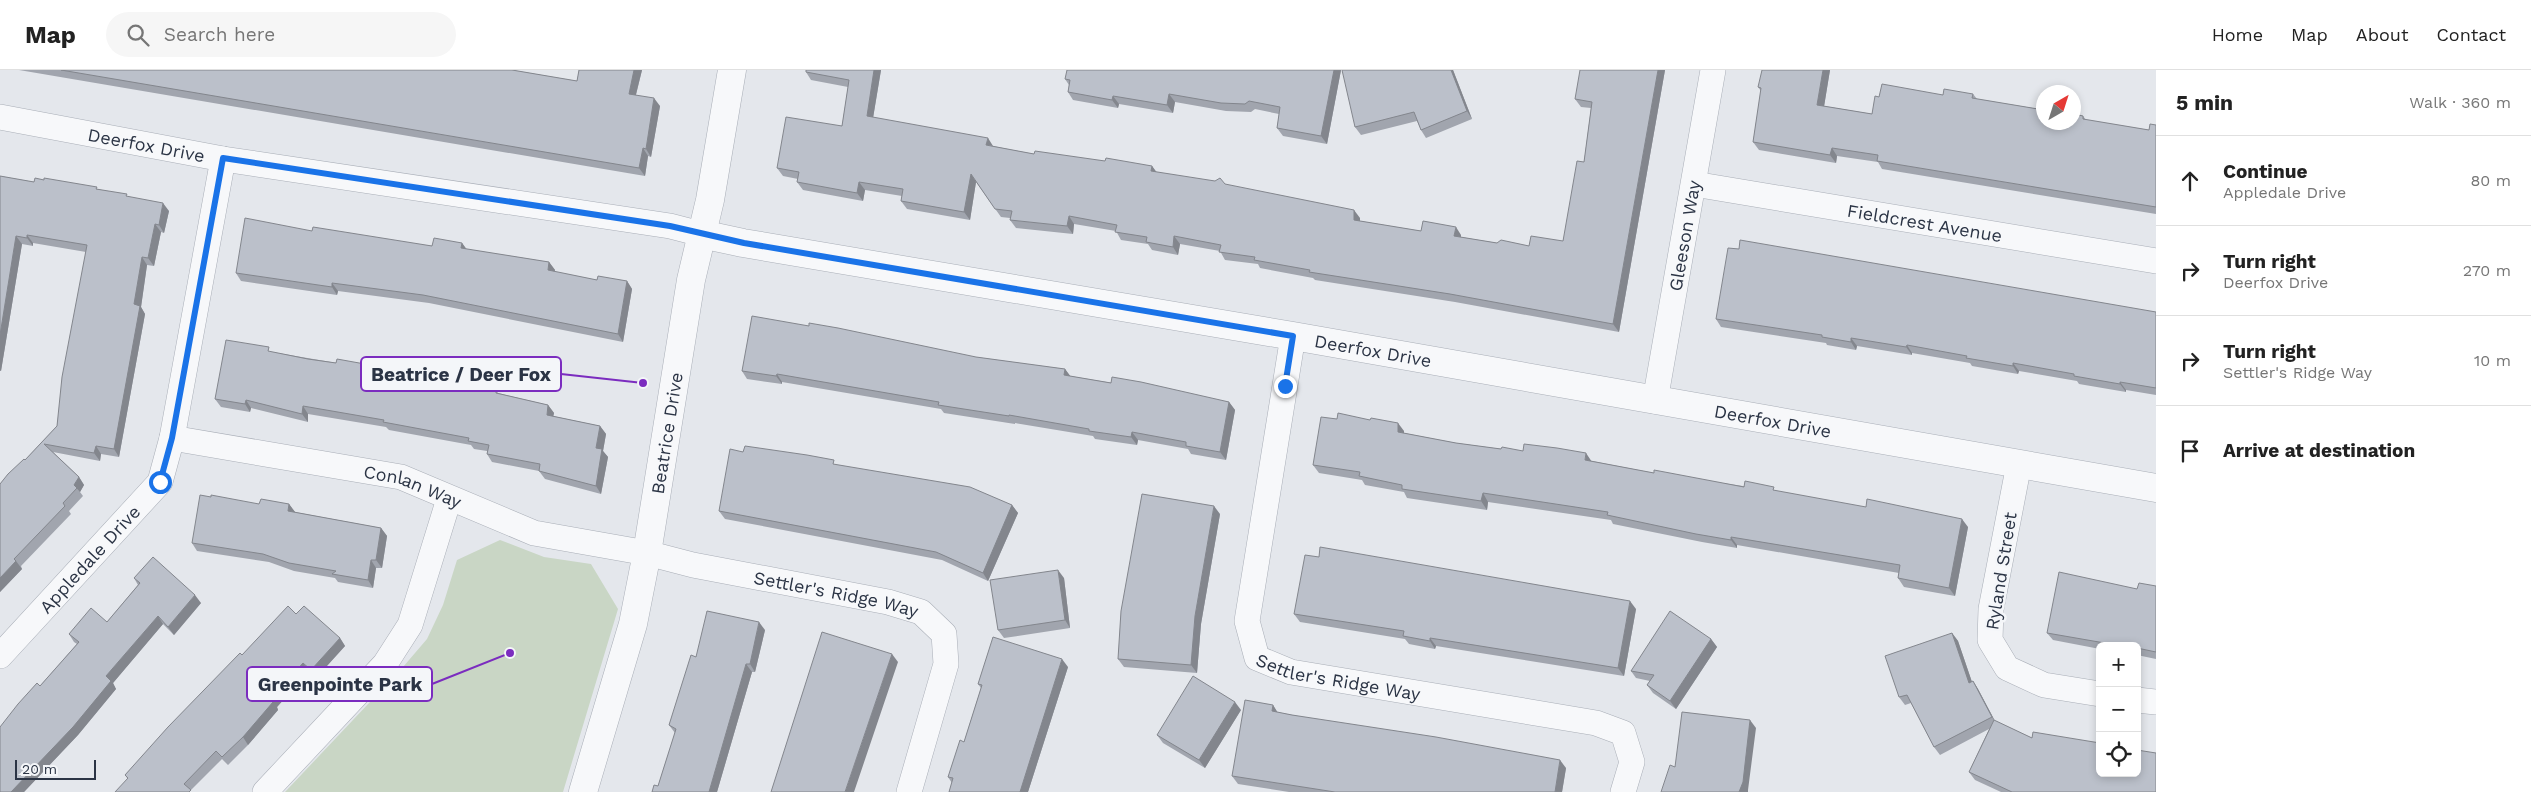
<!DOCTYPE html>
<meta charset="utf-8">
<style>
body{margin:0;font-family:"Work Sans",sans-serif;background:#f6f6f6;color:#222}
.controls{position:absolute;right:15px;bottom:15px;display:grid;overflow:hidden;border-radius:8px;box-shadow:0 2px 8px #0003}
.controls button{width:45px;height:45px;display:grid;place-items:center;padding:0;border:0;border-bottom:1px solid #e0e0e0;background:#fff;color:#222;font:25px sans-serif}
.compass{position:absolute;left:2036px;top:15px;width:45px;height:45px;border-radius:50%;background:#fff;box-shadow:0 2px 8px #0003;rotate:39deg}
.scale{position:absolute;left:15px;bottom:12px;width:81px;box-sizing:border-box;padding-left:5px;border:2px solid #2b3445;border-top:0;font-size:14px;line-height:18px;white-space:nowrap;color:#2b3445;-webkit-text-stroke:4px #f4f6f9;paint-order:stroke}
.stop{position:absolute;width:15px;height:15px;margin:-11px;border:4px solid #1a73e8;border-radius:50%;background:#fff}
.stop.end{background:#1a73e8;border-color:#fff;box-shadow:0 1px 5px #0008}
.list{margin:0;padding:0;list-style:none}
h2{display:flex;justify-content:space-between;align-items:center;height:65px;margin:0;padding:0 20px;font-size:21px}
h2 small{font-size:16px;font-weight:400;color:#767676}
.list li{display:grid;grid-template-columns:32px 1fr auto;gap:15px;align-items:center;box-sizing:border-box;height:90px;padding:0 20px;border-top:1px solid #e0e0e0}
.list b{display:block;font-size:19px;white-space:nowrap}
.list p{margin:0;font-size:16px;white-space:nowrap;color:#767676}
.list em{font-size:16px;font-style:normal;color:#767676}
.icon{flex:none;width:28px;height:28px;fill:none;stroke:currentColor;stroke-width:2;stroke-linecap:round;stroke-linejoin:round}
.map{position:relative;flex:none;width:2156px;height:722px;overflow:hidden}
header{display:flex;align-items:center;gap:30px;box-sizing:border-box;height:70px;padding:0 25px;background:#fff;border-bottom:1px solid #e0e0e0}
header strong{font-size:24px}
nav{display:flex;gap:28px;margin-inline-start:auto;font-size:18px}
.search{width:350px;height:45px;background:#f6f6f6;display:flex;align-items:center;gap:12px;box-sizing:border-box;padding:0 18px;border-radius:28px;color:#767676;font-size:19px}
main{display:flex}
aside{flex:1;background:#fff}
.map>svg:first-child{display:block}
</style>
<header>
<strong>Map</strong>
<div class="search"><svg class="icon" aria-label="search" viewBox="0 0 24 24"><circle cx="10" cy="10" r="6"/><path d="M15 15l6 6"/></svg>Search here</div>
<nav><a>Home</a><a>Map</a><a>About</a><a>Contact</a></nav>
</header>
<main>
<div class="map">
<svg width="2156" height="722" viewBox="0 0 2156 722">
<rect width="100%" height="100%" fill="#e4e7ec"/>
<path fill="#c9d6c5" d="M500,470L544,487L591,494L618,539L563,722H285L403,597L427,569L443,535L457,490Z"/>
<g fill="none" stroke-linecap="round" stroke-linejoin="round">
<defs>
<g id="minor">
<path id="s1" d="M0,47L223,89L670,156L701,164"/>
<path id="s2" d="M1694,114L2156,191"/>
<path id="s3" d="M1293,266L1247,551L1257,588L1291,602L1596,653L1623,663L1632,692L1623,722"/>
<path id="s4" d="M1655,331L1713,0"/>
<path id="s5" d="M172,368L401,407L534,463L647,483L693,495L888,532L921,542L944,564L946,594L909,722"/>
<path d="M2019,394L1991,539L1990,570L2007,598L2044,615L2100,624"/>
<path id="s6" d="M0,586L160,412L172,368L223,89"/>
<path d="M2137,630L2156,632"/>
<path d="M265,722L385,594L410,555L449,429"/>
</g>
<g id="tertiary">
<path id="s7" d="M701,164L743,173L1293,266L2156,418"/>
<path id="s8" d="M583,722L633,554L647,483L691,210L710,130L732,0"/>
</g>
</defs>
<use href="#minor" stroke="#a9aeb7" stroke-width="26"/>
<use href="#tertiary" stroke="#a9aeb7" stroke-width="29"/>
<use href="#minor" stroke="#f7f8fa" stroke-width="25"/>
<use href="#tertiary" stroke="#f7f8fa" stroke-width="28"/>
</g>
<path fill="#a1a5ae" d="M19,0H512L577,11L579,0H642L636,25L660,36L651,87L648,86L645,106Z
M806,0H881L873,48L993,76L1034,84L1152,96L1156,102L1225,115L1360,148V151L1421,161L1461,165V167L1497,173L1529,176L1563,171L1584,92L1591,38L1581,37L1575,29L1665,0L1619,262L1455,232L1315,210L1313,208L1260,198L1258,194L1225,190L1220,181L1180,174L1178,185L1152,180L1148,174L1121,170L1116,161L1074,154L1073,164L1016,158L1010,150V148L1001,147L976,112L970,150L907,139L901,131L902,126L865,120L863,131L803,120L797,112L798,109L783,106L777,98L842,56L848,17L811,10L806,2Z
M1341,0L1327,74L1283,66L1277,58L1279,44L1255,39L1251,42L1226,41L1175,32L1173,43L1119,34L1118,38L1073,30L1068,22L1069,15L1065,9Z
M1453,0L1472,49L1426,68L1421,60L1417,51L1361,65L1355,57Z
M1830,0L1824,36L1872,44L1879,27L1973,24L1977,29L2083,46L2086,50L2149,60L2156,55V144L1882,99L1878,92L1837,86L1836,93L1759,80L1753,72L1761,21L1758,17Z
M0,106L34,112L98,119L128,127L169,141L164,163L161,162L154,196L147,195L141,237L145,244L119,387L101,384L100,391L53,382L79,407L84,415L80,422L83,426L69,441L71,444L21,496L22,499L0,522V414L25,390L57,356L86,182L33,173V176L22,174L1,301H0Z
M312,161L432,176L462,173L466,179L549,192L555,200L554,202L597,210L627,211L632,219L623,272L429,233L338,221L337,225L241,211L236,203Z
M2156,242V325L2126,320V322L2079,314L2077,311L2019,301L2018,304L1972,296L1970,293L1912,283V285L1857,276L1856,280L1827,275L1826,273L1721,257L1716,249Z
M272,282L496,320L498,323L548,335L554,343L553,346L600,356L606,364L603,381L608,387L601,424L545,409L539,401L492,392L487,384V381L474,379L471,375L389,360L386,357L308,344V352L251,338L250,342L221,337L215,329Z
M976,287L1065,299L1070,306L1229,332L1235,340L1226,390L1191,384L1188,379L1138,370L1137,375L1095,369L1093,366L1015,353V354L944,343L941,339L782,312V314L747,309L742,301Z
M1337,349L1370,350L1404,361V363L1456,373L1592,391L1654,403L1777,421L1968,457L1955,526L1904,517L1898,508L1899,503L1737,475V478L1702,472L1613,454L1611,450L1488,432L1487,440L1407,428L1404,422L1365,415L1362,410L1319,403L1313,395Z
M837,395L1012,435L1018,443L988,511L942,490L725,449L719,441Z
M259,434H289L295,442L381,458L387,466L382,498H376L373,518L338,512L335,508L294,501L269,492L197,481L192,473Z
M1220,444L1201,554L1197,603L1124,597L1118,589Z
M134,508L201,533L174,565L163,554L113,613L116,619L78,665L24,722H0L40,616L77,574L74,572L69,564L107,552L138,515Z
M1064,508L1070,558L1004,568L998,560Z
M2156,516V589L2137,585V576H2100V579L2053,570L2047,563L2137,519Z
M1636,539L1624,606L1436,576L1435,579L1409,574L1405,569L1300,552L1294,544Z
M296,544L340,568L345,576L316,608L309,601L277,637L278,640L248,675L228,695L222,689L191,720L127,708L125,705L242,585Z
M765,560L755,602H752L717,722H652L658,716L675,663L669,655L696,587Z
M1952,563L1958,571L1972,612L1973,611L1978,619L1995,651L2032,668L2156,722H2001L1975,710L1969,702L1989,659L1940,685L1934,677L1911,633L1905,635L1899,627Z
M1711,569L1717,577L1676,639L1653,623L1647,615L1650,611L1636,608L1631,601Z
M1068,597L1028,722H949L952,713L948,707L964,672L981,618L978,614Z
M1273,635L1277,642L1566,698L1562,722H1289L1238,714L1232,706Z
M1241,640L1205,698L1163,673L1157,665Z"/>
<path fill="#83868d" d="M634,0H642L634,32L629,24Z
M874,0H881L872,54L867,46Z
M1334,0H1341L1327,74L1321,66Z
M1451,0H1453L1472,49L1467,41Z
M1658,0H1665L1619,262L1613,254Z
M1823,0H1830L1823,43L1817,35Z
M1169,24L1175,32L1173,43L1167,35Z
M1113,26L1119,34L1118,38L1112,30Z
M654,28L660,36L651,87L646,79Z
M988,68L993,76L986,75Z
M643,78L648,86L645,106L639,98Z
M1832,78L1837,86L1836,93L1830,85Z
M1152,96L1158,104L1151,101Z
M971,104L976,112L970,150L964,142Z
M859,112L865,120L863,131L857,123Z
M163,133L169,141L164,163L159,155Z
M1354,140L1360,148V158L1354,150Z
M1069,146L1074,154L1073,164L1067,156Z
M155,154L161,162L154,196L148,188Z
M1456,157L1461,165L1460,174L1454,166Z
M27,165L33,173V176L27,168Z
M16,166L22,174L1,301L0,300V265Z
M1174,166L1180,174L1178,185L1173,177Z
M462,173L468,181L461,178Z
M142,187L147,195L141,237L145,244L119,387L114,379L134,234Z
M549,192L555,200L553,208L548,200Z
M627,211L632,219L623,272L618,264Z
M332,213L338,221L337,225L332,217Z
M1851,268L1857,276L1856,280L1851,272Z
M1907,275L1912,283V285L1906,277Z
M2013,293L2019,301L2018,304L2013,296Z
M1065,299L1071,307L1064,305Z
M777,304L782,312V314L776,306Z
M2120,312L2126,320V322L2120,314Z
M246,330L251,338L250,342L245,334Z
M1229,332L1235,340L1226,390L1220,382Z
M548,335L554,343L552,353L547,345Z
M303,336L308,344V352L302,344Z
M1398,353L1404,361V371L1398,362Z
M600,356L606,364L603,381L608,387L601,424L596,416V378Z
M1132,362L1138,370L1137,375L1131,367Z
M96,376L101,384L100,391L94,383Z
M1586,383L1592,392L1585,390Z
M79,407L84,415L80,422L74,415Z
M1483,423L1488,432L1487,440L1481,431Z
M289,434L295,442L294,449L288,441Z
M1012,435L1018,443L988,511L983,503Z
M1214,436L1220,444L1201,554L1197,603L1191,595L1195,546Z
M1962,449L1968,457L1955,526L1949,518Z
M381,458L387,466L382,498L376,490Z
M1731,467L1737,475V478L1731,470Z
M371,490L376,498L373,518L368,510Z
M16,491L22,499L0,522V508Z
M1058,500L1064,508L1070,558L1065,550Z
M195,525L201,533L174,565L168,557Z
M1630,531L1636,539L1624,606L1618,598Z
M158,546L163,554L113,613L116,619L78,665L24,722H11L106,606Z
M759,552L765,560L755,602L750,594Z
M1952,563L1958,571L1975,621L1969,613Z
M340,568L345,576L316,608L311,600Z
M1430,568L1436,576L1435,579L1430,571Z
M1711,569L1717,577L1676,639L1670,631Z
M892,584L898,592L854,722H845Z
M1062,589L1068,597L1028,722H1020Z
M303,593L309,601L277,637L278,640L248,675L243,667L270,630Z
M746,594L752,602L717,722H709Z
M1973,611L1978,619L1997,655L1992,647Z
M1235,632L1241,640L1205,698L1199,690Z
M1273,635L1278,643L1272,641Z
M1750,650L1756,658L1748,720V722H1739Z
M1560,690L1566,698L1562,722H1555Z"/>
<path fill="#bbc0ca" stroke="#83868d" d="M61,0H512L577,11L579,0H634L629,24L654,28L646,79L643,78L639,98Z
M806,0H874L867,46L988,68L986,75L1034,84L1035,81L1105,91L1106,88L1152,96L1151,101L1215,111L1220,108L1225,114L1354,140V150L1421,161L1423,151L1456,157L1454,166L1497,173L1501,170L1529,176L1531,166L1563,171L1577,91L1584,92L1592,32L1575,29L1580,0H1658L1613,254L1450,224L1309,202L1310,200L1254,190L1255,187L1219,182L1221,175L1174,166L1173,177L1146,172L1147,167L1115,162L1117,155L1069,146L1067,156L1010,150L1012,141L995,139L971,104L964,142L901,131L903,119L859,112L857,123L797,112L799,102L777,98L786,47L842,56L849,10L806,2Z
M1067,0H1334L1321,66L1277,58L1280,37L1249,31L1245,34L1221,33L1169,24L1167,35L1113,26L1112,30L1068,22L1070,10L1065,9Z
M1342,0H1451L1467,41L1421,60L1414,42L1355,57Z
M1762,0H1823L1817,35L1872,44L1875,26L1879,27L1882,14L1943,25L1944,19L1973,24L1972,28L2044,40V52H2074V44L2083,46V49L2149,60L2150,54L2156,55V137L1877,91L1878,85L1832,78L1830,85L1753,72L1761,18L1758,17Z
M0,106L34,112L35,108L44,110V108L97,117L96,119L127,124L126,126L163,133L159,155L155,154L148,188L142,187L134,234L140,236L114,379L96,376L94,383L44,374L79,407L74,415L77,418L63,433L65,436L14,489L16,491L0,508V414L8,404L24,389L25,390L57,356L62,307L87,175L27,165V168L16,166L0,265Z
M245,148L312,161L313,157L432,176L434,168L462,173L461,178L549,192L548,200L597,210L598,206L627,211L618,264L423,225L332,213V217L236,203Z
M1740,170L2156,242V318L2120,312V314L2074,306V304L2013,293V296L1966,288L1967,286L1907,275L1906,277L1851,268V272L1822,267V265L1716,249L1728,178L1739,179Z
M752,246L809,256V253L838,258L976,287L1065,299L1064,305L1111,313L1112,307L1141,312L1229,332L1220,382L1186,376V372L1132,362L1131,367L1089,361V359L1009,345V346L938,335L939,332L777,304L776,306L742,301Z
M226,270L269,277L268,281L308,289L336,293L337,289L387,298V301L496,320V323L548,335L547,345L600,356L596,378L602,379L596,416L539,401L540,394L487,384L489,375L468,371L469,368L383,352L384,350L303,336L302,344L246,330L245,334L215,329Z
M1338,343L1370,350L1371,348L1398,353V362L1456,373L1501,379L1502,377L1523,381L1524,374L1557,378L1586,383L1585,390L1654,403V400L1744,417L1745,411L1774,417L1773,420L1866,437L1867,429L1962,449L1949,518L1898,508L1900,495L1731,467V470L1696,464L1607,445L1608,442L1483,423L1481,431L1402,419V415L1359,406L1360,402L1313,395L1321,347L1337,349Z
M745,376L807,385L834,390L833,394L970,417L1012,435L983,503L936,482L719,441L730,379L743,382Z
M1142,424L1214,436L1195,546L1191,595L1118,589L1121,541Z
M200,425L211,427V425L259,434L261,429L289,434L288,441L381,458L376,490H371L368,510L332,504L336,501L289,493L263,484L192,473Z
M1320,477L1630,531L1618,598L1430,568V571L1403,566L1404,561L1294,544L1305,485L1319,487Z
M153,487L195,525L168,557L158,546L106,606L111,611L73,657L11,722H0V657L18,634L37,613L40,616L79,572L69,564L91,538L107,552L140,513L134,508Z
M1058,500L1065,550L998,560L990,510Z
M2059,502L2137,519L2139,513L2156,516V582L2137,578V576H2122L2047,563Z
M288,536L296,544L304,536L340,568L311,600L303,593L270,630L273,632L243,667L222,687L216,681L184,714L191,720L189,722H115L128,708L125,705L168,657L240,583L242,585Z
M707,541L759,552L750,594H746L709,722H652L654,715L658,716L676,659L669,655L691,585L696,587Z
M1670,541L1711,569L1670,631L1647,615L1654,605L1631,601Z
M822,562L892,584L845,722H771Z
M1952,563L1969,613L1973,611L1992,647L1934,677L1907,625L1899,627L1885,586Z
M993,567L1062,589L1020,722H949L953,708L948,707L960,670L964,672L982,615L978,614Z
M1193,606L1235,632L1199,690L1157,665Z
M1245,630L1273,635L1272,641L1292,645L1436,667L1560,690L1555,722H1335L1232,706Z
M1682,642L1750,650L1743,712L1739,722H1661L1670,695L1675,697Z
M1994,650L2032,668L2033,662L2100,673V703H2137V680L2156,683V722H2012L1969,702Z"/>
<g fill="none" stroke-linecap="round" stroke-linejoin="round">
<path stroke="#1a73e8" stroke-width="6" d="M160,412L172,368L223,88L670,156L744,173L1293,266L1285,316"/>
</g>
<g text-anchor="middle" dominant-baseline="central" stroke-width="5" stroke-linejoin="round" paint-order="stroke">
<g font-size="18" fill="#2b3445" stroke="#f4f6f9">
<text stroke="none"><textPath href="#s1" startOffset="149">Deerfox Drive</textPath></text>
<text stroke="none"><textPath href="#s2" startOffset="234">Fieldcrest Avenue</textPath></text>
<text stroke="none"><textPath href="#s4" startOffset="168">Gleeson Way</textPath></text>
<text stroke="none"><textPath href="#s7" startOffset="682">Deerfox Drive</textPath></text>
<text stroke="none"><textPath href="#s7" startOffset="1088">Deerfox Drive</textPath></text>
<text stroke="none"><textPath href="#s8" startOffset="369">Beatrice Drive</textPath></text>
<text stroke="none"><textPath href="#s5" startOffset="246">Conlan Way</textPath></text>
<text stroke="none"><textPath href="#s6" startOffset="132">Appledale Drive</textPath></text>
<text transform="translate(2001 501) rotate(-81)">Ryland Street</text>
<text stroke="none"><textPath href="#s5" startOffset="685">Settler's Ridge Way</textPath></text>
<text stroke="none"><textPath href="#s3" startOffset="411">Settler's Ridge Way</textPath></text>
</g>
</g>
<path fill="none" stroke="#7b2cbf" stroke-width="2" d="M643 313L561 304M510 583L432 614"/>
<g fill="#7b2cbf" stroke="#f4f6f9" stroke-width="2">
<circle cx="643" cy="313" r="5"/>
<circle cx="510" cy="583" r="5"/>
</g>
<g fill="#f4f6f9" stroke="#7b2cbf" stroke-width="2">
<rect x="361" y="287" width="200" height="34" rx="5"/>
<rect x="247" y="597" width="185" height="34" rx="5"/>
</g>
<g font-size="19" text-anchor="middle" font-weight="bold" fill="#2b3445">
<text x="461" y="311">Beatrice / Deer Fox</text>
<text x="340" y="621">Greenpointe Park</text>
</g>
</svg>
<div class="controls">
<button>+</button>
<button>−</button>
<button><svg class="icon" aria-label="locate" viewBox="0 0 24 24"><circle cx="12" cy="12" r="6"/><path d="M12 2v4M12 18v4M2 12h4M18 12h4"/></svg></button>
</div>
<svg class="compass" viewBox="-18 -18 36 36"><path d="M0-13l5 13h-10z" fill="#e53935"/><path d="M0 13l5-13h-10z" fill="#767676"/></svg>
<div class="scale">20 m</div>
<div class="stop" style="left:160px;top:412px"></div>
<div class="stop end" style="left:1285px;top:316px"></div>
</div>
<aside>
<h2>5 min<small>Walk · 360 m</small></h2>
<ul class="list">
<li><svg class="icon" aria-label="ahead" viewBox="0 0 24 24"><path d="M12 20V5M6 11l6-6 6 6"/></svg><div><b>Continue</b><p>Appledale Drive</p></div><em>80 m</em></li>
<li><svg class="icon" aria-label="right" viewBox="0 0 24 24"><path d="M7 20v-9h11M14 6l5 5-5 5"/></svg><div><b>Turn right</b><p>Deerfox Drive</p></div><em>270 m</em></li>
<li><svg class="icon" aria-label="right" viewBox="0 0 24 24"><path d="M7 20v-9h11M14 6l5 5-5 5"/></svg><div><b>Turn right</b><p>Settler's Ridge Way</p></div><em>10 m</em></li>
<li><svg class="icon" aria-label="arrive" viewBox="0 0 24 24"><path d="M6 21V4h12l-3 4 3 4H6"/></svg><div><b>Arrive at destination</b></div></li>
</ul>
</aside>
</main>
